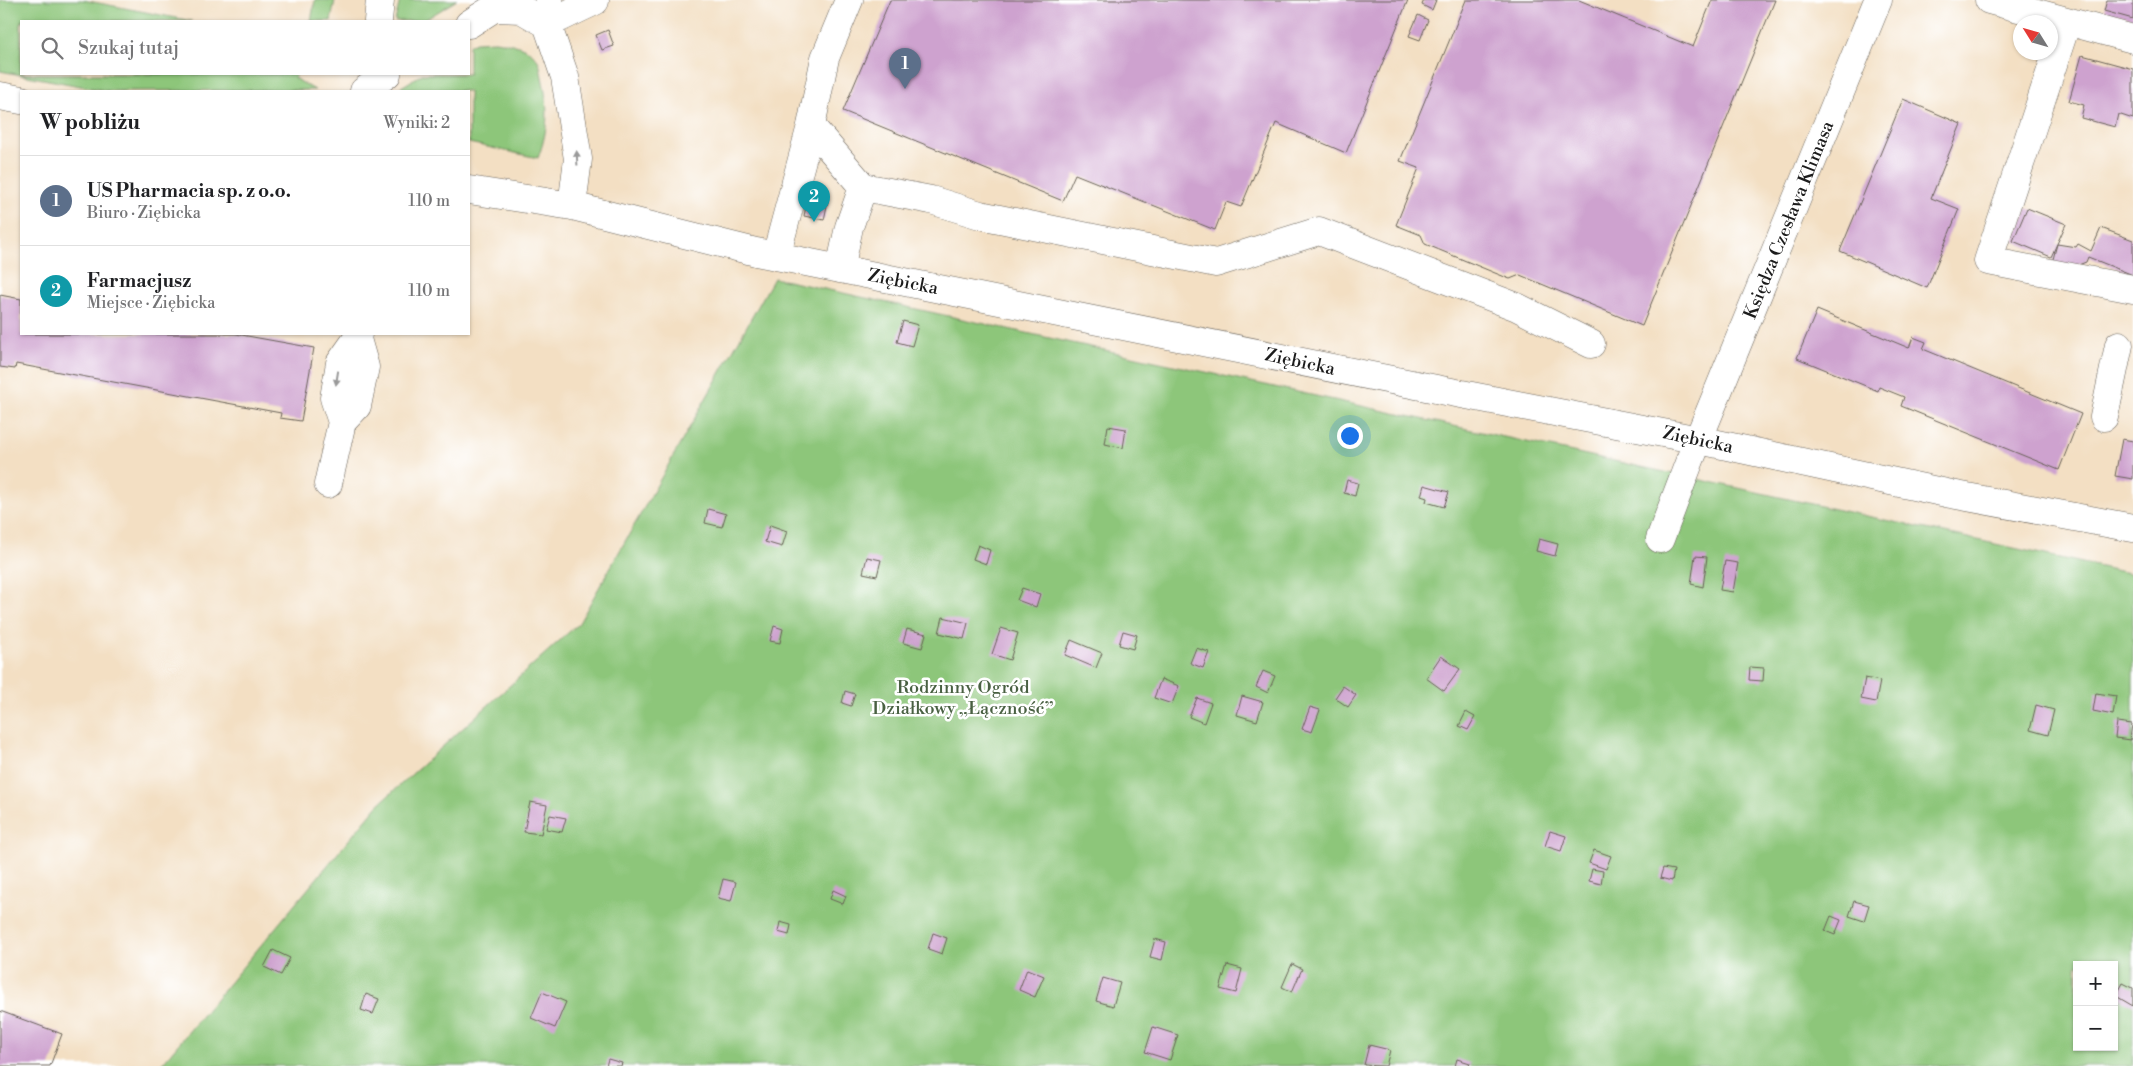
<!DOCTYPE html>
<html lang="pl">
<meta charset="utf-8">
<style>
body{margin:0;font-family:"Libre Bodoni",serif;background:#f6f6f6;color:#202124}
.controls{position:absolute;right:15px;bottom:15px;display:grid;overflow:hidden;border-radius:0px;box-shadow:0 1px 4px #0004}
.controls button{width:45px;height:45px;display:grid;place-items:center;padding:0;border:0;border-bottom:1px solid #e0e0e0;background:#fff;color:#202124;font:25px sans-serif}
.compass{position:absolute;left:2013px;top:15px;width:45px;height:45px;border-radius:50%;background:#fff;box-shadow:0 1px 4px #0004;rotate:307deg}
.you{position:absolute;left:1349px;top:435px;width:18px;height:18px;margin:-12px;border:4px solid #fff;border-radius:50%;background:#1a73e8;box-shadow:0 0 0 8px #1a73e833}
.badge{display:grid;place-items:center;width:32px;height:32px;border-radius:50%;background:#d1495b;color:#fff;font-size:16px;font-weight:700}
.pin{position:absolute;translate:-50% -41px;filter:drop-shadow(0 1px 2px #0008)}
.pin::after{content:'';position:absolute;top:26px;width:18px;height:15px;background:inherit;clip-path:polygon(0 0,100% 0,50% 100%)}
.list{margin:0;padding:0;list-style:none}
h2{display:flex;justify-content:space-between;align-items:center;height:65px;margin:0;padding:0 20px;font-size:21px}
h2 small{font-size:16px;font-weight:400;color:#757577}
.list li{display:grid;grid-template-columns:32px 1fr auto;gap:15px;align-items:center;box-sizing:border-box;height:90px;padding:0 20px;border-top:1px solid #e0e0e0}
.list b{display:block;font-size:19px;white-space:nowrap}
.list p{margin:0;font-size:16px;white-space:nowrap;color:#757577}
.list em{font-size:16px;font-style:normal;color:#757577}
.icon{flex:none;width:28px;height:28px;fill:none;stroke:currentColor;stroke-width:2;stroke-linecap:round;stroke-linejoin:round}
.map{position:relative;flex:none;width:2133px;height:1066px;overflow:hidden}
.search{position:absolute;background:#fff;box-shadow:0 1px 4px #0004;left:20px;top:20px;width:450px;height:55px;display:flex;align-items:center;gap:12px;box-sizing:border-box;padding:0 18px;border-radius:0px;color:#757577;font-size:19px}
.panel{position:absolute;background:#fff;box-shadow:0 1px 4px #0004;left:20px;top:90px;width:450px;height:245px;border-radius:0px}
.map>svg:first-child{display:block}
</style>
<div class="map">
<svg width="2133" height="1066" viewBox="0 0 2133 1066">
<rect width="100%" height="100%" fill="#fff"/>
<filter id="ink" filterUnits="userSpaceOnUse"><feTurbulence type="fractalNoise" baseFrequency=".02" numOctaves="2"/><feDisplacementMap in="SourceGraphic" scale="10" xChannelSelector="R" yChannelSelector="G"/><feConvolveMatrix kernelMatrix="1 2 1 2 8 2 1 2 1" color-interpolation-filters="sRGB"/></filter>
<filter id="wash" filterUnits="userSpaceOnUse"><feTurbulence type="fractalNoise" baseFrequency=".0096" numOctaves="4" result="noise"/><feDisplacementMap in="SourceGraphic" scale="20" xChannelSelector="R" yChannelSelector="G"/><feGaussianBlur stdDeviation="1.12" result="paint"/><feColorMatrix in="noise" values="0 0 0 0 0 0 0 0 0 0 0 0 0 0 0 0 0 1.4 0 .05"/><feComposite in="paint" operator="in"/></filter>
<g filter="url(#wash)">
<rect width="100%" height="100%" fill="#f3dfc3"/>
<path fill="#8dc67a" stroke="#54714b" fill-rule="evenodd" d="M0,0H83L192,21H21V74H298L294,78L315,90L107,91L0,71Z
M315,0H335L331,21H311Z
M400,0H457L423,21H395Z
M495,41C510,43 528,46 537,59C540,63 541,72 542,77C549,108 549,128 538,158L469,143V91H395L422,74H469V45L476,42Z
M774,278L2133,574V1066H160L378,805L579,623ZM2077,965H2114V1047H2077Z"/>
<g id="blocks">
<path fill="#cea2cf" d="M890,0H1408L1346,153L1276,123L1241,207L1226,202L1215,230L1075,174L1063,201L843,111Z
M1424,0H1436L1432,10L1422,5Z
M1466,0H1579L1693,47L1712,0H1775L1642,326L1520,275L1510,279L1495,273L1425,244L1421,235L1396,225L1419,168L1400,161Z
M2107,0H2133V19L2104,11Z
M1418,15L1428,20L1420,40L1409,36Z
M608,30L614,46L602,50L596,35Z
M2082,55L2133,69V119L2118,114L2115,127L2081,118L2084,105L2069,101Z
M1903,99L1961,124L1931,198L1959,209L1927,288L1840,251Z
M808,197L828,201L824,220L804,216Z
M2027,208L2066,224L2051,257L2013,241Z
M2101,228L2133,240V275L2088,257L2086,262L2073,267L2052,263L2057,244L2076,247L2078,244L2091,251Z
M0,295L21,299V334H236L314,348L301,421L280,418L281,413L16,364L15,369L0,367Z
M1817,310L1909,348L1913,337L1926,342L1923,349L2081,414L2059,470L1901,406L1904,397L1879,387L1878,391L1797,358Z
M903,321L918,325L912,346L897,342Z
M1108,426L1126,429L1123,448L1105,444Z
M2122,439L2133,441V479L2115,476Z
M1347,480L1358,483L1355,496L1344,493Z
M1424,485L1449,492L1444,507L1426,502L1427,498L1421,496Z
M708,509L726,514L722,527L705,523Z
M770,525L787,531L782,547L765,542Z
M1539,539L1558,544L1555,556L1536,551Z
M978,545L990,550L986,564L973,559Z
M1695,556L1707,557L1703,587L1691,584Z
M867,557L881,560L877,576L863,573Z
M1725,561L1738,563L1733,592L1720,590Z
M1022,588L1040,594L1036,607L1017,600Z
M943,617L968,623L964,639L939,633Z
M774,626L783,629L780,643L770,641Z
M1001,628L1018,633L1010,660L992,654Z
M907,629L926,634L922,648L903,643Z
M1123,631L1137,635L1133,649L1119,645Z
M1071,640L1102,653L1096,668L1065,655Z
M1196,648L1209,652L1203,668L1190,663Z
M1441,656L1460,669L1444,691L1426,678Z
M1750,667L1764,668L1763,681L1749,680Z
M1263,671L1275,676L1268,693L1256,687Z
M1865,678L1880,681L1876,702L1861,699Z
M1161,679L1179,686L1172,704L1154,698Z
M1343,686L1356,695L1348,707L1335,698Z
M845,691L855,694L851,706L842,703Z
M2096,693L2116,696L2113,715L2093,711Z
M1242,696L1263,702L1257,721L1237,715Z
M1197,698L1211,703L1204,723L1189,717Z
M2036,705L2054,710L2048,735L2030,730Z
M1310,707L1320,710L1312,732L1302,729Z
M1466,712L1475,717L1468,730L1459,726Z
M2117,722L2132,724L2130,740L2115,738Z
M530,802L547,805L541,834L524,832Z
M550,815L566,818L562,832L546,829Z
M1550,831L1566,836L1561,851L1545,846Z
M1594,850L1611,856L1606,869L1589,863Z
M1663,868L1674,870L1672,881L1660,878Z
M1592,869L1603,871L1601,884L1589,881Z
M723,879L736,882L731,901L718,898Z
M833,890L846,896L843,904L830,899Z
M1854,901L1869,905L1864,921L1849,916Z
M1831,916L1841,920L1835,935L1825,931Z
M780,922L791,925L789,935L778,932Z
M933,933L947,938L942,954L928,949Z
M1155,939L1166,942L1162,960L1150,957Z
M273,950L290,958L281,975L264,967Z
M1292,964L1302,969L1292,992L1282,987Z
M1227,965L1242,969L1236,993L1220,989Z
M1027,969L1044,976L1035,997L1019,990Z
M1103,978L1120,983L1113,1006L1096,1001Z
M2123,983L2133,988V1006L2116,996Z
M542,992L566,1002L555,1028L531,1018Z
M366,994L379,999L373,1014L361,1010Z
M0,1011L62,1034L50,1066H0Z
M1153,1027L1178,1035L1170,1060L1145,1052Z
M1369,1045L1390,1050L1386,1066L1364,1065Z
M608,1059L622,1063L621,1066H606Z
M1457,1059L1470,1063L1469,1066H1455Z"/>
</g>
</g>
<g filter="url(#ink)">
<use href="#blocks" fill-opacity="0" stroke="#676056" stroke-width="1"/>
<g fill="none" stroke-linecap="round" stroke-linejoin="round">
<defs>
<path id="minor" d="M549,0L547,24L565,77L578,159L572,206
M1989,0L2133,39
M494,8L521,9L547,24
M378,21L380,0
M2067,22L1988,261L2133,289
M469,24L494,8L499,0
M547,24L595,1
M364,91L387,74
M0,96L21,100
M811,126L863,187L931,200L980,215L1216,263L1319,231L1517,307L1591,344
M469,190L572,206L756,252L1446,391L1699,440L1951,494L2133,528
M776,256L811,126L825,58L849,0
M840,269L849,227L863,187
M2104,417L2119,345
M342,422L334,398L340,363L357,339L358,334
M328,484L342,422L357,406L365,367L357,339
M1660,539L1690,460L1878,0"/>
</defs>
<use href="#minor" stroke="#676056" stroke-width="29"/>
<use href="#minor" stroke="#fff" stroke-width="28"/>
</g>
<defs><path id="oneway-solid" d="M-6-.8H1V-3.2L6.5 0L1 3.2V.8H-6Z" transform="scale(1.25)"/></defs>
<g fill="#999">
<use href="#oneway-solid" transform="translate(577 158) rotate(-93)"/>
<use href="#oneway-solid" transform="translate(337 378) rotate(99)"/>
</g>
</g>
<g text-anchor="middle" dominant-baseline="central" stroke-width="5" stroke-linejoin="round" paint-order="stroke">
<g font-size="18" fill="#1c1c1c" stroke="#fff">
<text transform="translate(1789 220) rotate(-68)">Księdza Czesława Klimasa</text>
<text transform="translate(903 282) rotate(11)">Ziębicka</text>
<text transform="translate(1300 362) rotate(12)">Ziębicka</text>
<text transform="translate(1698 440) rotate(12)">Ziębicka</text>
</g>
<g font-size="18" fill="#496042" stroke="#fff">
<text x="963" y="687">Rodzinny Ogród<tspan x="963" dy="21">Działkowy „Łączność”</tspan></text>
</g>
</g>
</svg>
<div class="controls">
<button>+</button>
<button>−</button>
</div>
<svg class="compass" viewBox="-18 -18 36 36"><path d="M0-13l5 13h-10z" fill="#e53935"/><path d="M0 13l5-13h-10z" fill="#757577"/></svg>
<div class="you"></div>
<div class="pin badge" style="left:905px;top:89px;background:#5c6f8a">1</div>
<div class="pin badge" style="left:814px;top:222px;background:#0f9aa8">2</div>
<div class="search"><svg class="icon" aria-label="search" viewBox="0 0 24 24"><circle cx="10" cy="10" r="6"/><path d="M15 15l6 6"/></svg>Szukaj tutaj</div>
<section class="panel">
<h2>W pobliżu<small>Wyniki: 2</small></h2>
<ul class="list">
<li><span class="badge" style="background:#5c6f8a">1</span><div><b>US Pharmacia sp. z o.o.</b><p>Biuro · Ziębicka</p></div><em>110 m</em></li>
<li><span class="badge" style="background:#0f9aa8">2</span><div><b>Farmacjusz</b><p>Miejsce · Ziębicka</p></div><em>110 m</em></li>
</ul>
</section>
</div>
